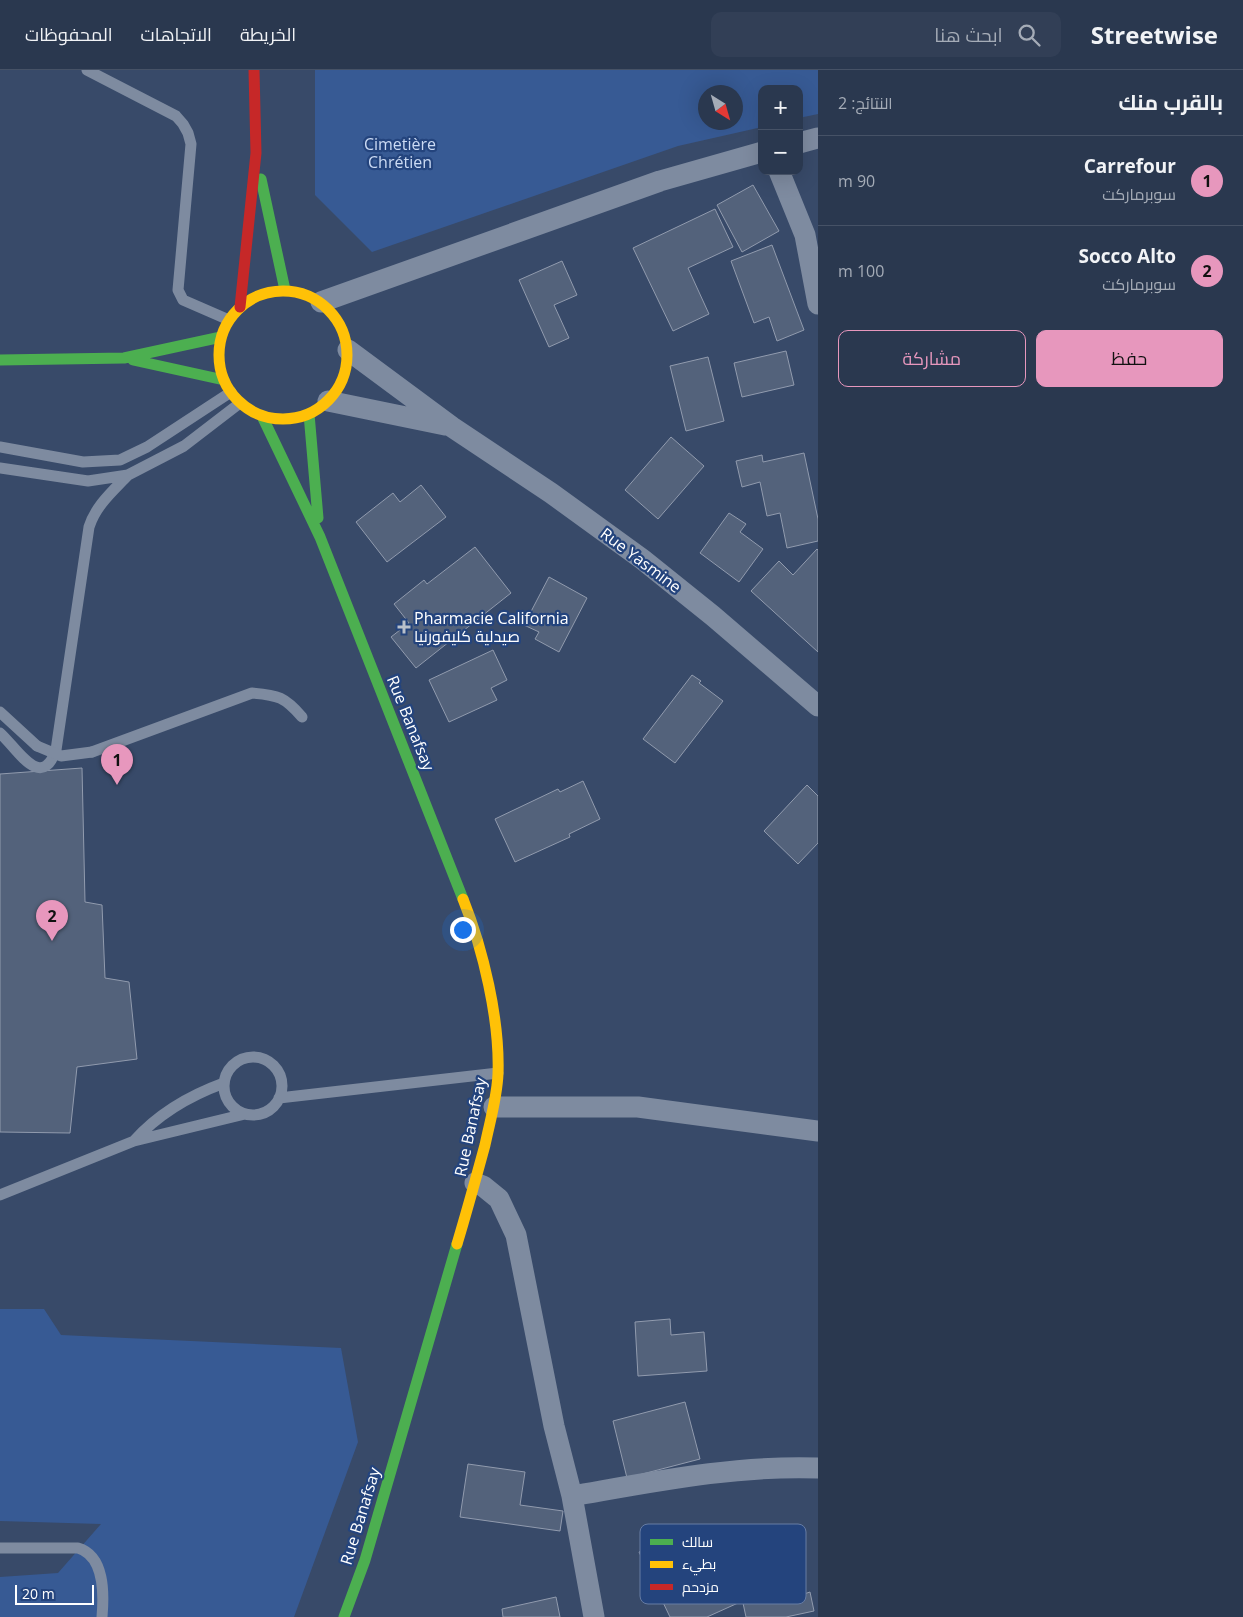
<!DOCTYPE html>
<html lang="ar">
<meta charset="utf-8">
<style>
body{margin:0;font-family:"Open Sans",Cairo,sans-serif;background:#323f56;color:#f1f3f6;direction:rtl}
.controls{position:absolute;right:15px;top:15px;display:grid;overflow:hidden;border-radius:10px;box-shadow:0 5px 20px #0002}
.controls button{width:45px;height:45px;display:grid;place-items:center;padding:0;border:0;border-bottom:1px solid #465266;background:#2a384f;color:#f1f3f6;font:25px sans-serif}
.compass{position:absolute;left:698px;top:15px;width:45px;height:45px;border-radius:50%;background:#2a384f;box-shadow:0 5px 20px #0002;rotate:143deg}
.scale{position:absolute;left:15px;bottom:12px;width:79px;box-sizing:border-box;padding-left:5px;border:2px solid #fff;border-top:0;font-size:14px;line-height:18px;white-space:nowrap;color:#fff;-webkit-text-stroke:4px #24447d;paint-order:stroke}
.you{position:absolute;left:462px;top:859px;width:18px;height:18px;margin:-12px;border:4px solid #fff;border-radius:50%;background:#1a73e8;box-shadow:0 0 0 8px #1a73e833}
.badge{display:grid;place-items:center;width:32px;height:32px;border-radius:50%;background:#e797bd;color:#111;font-size:16px;font-weight:700}
.pin{position:absolute;translate:-50% -41px;filter:drop-shadow(0 1px 2px #0008)}
.pin::after{content:'';position:absolute;top:26px;width:18px;height:15px;background:inherit;clip-path:polygon(0 0,100% 0,50% 100%)}
.list{margin:0;padding:0;list-style:none}
h2{display:flex;justify-content:space-between;align-items:center;height:65px;margin:0;padding:0 20px;font-size:21px}
h2 small{font-size:16px;font-weight:400;color:#a5acb7}
.list li{display:grid;grid-template-columns:32px 1fr auto;gap:15px;align-items:center;box-sizing:border-box;height:90px;padding:0 20px;border-top:1px solid #465266}
.list b{display:block;font-size:19px;white-space:nowrap}
.list p{margin:0;font-size:16px;white-space:nowrap;color:#a5acb7}
.list em{font-size:16px;font-style:normal;color:#a5acb7}
.actions{display:flex;gap:10px;padding:15px 20px}
.actions a{flex:1;padding:11px 0;border:1px solid #e797bd;border-radius:10px;text-align:center;font-size:18px;color:#e797bd}
.actions .main{background:#e797bd;color:#111}
.icon{flex:none;width:28px;height:28px;fill:none;stroke:currentColor;stroke-width:2;stroke-linecap:round;stroke-linejoin:round}
.map{position:relative;flex:none;width:818px;height:1547px;overflow:hidden;direction:ltr}
header{display:flex;align-items:center;gap:30px;box-sizing:border-box;height:70px;padding:0 25px;background:#2a384f;border-bottom:1px solid #465266}
header strong{font-size:24px}
nav{display:flex;gap:28px;margin-inline-start:auto;font-size:18px}
.search{width:350px;height:45px;background:#323f56;display:flex;align-items:center;gap:12px;box-sizing:border-box;padding:0 18px;border-radius:10px;color:#a5acb7;font-size:19px}
main{display:flex}
aside{flex:1;background:#2a384f}
.map>svg:first-child{display:block}
</style>
<header>
<strong>Streetwise</strong>
<div class="search"><svg class="icon" aria-label="search" viewBox="0 0 24 24"><circle cx="10" cy="10" r="6"/><path d="M15 15l6 6"/></svg>ابحث هنا</div>
<nav><a>الخريطة</a><a>الاتجاهات</a><a>المحفوظات</a></nav>
</header>
<main>
<aside>
<h2>بالقرب منك<small>النتائج: 2</small></h2>
<ul class="list">
<li><span class="badge">1</span><div><b>Carrefour</b><p>سوبرماركت</p></div><em>90 m</em></li>
<li><span class="badge">2</span><div><b>Socco Alto</b><p>سوبرماركت</p></div><em>100 m</em></li>
</ul>
<div class="actions"><a class="main">حفظ</a><a>مشاركة</a></div>
</aside>
<div class="map">
<svg width="818" height="1547" viewBox="0 0 818 1547">
<rect width="100%" height="100%" fill="#384a69"/>
<path fill="#375a94" fill-rule="evenodd" d="M315,0H818V44L799,48V19H762V57L678,76L372,182L315,125ZM706,22H736V52H706Z
M0,1239H44L61,1265L341,1278L358,1372L294,1547H0V1507L58,1503L101,1454L0,1451Z"/>
<path fill="#53627b" stroke="#919bae" d="M753,115L779,161L742,182L717,135Z
M715,139L733,177L688,198L709,244L673,261L633,178Z
M772,175L804,260L777,271L769,247L754,253L731,191Z
M562,191L577,225L554,235L569,268L549,277L519,210Z
M786,281L794,315L742,327L734,293Z
M708,287L724,351L686,361L670,296Z
M671,367L704,396L658,449L625,420Z
M804,383L818,449V471L787,478L780,443L767,446L760,412L742,417L736,391L762,385L763,392Z
M421,415L446,447L387,492L356,452L393,423L400,432Z
M729,443L746,454L740,462L763,479L739,512L700,483Z
M475,477L511,523L416,598L391,567L409,553L394,534L424,510L427,514Z
M817,479L818,480V582L751,521L779,491L793,505Z
M549,507L587,528L559,582L535,569L539,562L524,555Z
M493,580L507,610L491,618L497,630L449,652L429,610Z
M692,605L701,611L699,613L723,631L675,693L643,669Z
M82,698L85,832L102,835L105,908L129,912L137,989L77,997L70,1063L0,1062V704Z
M583,711L600,749L569,764L570,767L515,792L495,749L558,719L560,722Z
M807,715L818,726V773L798,794L764,761Z
M670,1249L671,1265L704,1262L707,1301L638,1306L635,1252Z
M685,1332L700,1389L627,1408L613,1351Z
M468,1394L525,1402L520,1435L563,1441L560,1461L460,1447Z
M691,1458L713,1504L715,1503L724,1522L731,1519L738,1533L707,1547H670L639,1482Z
M793,1473L804,1524L810,1522L814,1541L786,1547H746L737,1505L751,1502L747,1483Z
M556,1527L560,1547H503L502,1539Z"/>
<g fill="none" stroke-linecap="round" stroke-linejoin="round">
<path stroke="#7e8ba0" stroke-width="11" d="M87,0L176,46L183,54L188,63L191,74L178,220L183,230L229,250
M0,377L83,392L120,390L147,377L231,322
M0,398L88,411L128,405L184,376L240,333
M0,642L37,676
M0,663C17,678 41,722 56,680L89,457C96,435 113,421 128,405
M92,682L252,623C278,625 285,627 302,647
M224 1016a29 29 0 1 1 58 0a29 29 0 1 1-58 0Z
M279,1028L498,1003
M134,1071C158,1044 191,1025 224,1013
M0,1125L134,1071L245,1044
M0,1478H78C105,1486 104,1524 102,1547"/>
<path stroke="#7e8ba0" stroke-width="21" d="M799,73L818,68
M779,101L805,165L818,234
M321,232L660,111L762,82
M348,280L452,357L551,423L642,489L713,546L818,636
M328,331L445,355
M494,1037H638L818,1061
M475,1113L483,1116L499,1129L516,1165L554,1356L572,1426L594,1547
M572,1426C653,1412 735,1395 818,1398"/>
<path stroke="#4caf50" stroke-width="11" d="M261,109L285,220
M0,290L124,288L221,267
M133,290L224,310
M309,344L318,448
M262,346L320,467L463,829
M344,1547L365,1490L457,1174"/>
<path stroke="#ffc107" stroke-width="11" d="M219 285a64 64 0 1 1 128 0a64 64 0 1 1-128 0Z
M457,1174C467,1141 476,1108 485,1075C490,1051 497,1028 498,1004C500,950 483,879 463,829"/>
<path stroke="#c62828" stroke-width="11" d="M240,237L256,83L254,0"/>
<path stroke="#7e8ba0" stroke-width="11" d="M37,676L61,686L92,682"/>
</g>
<path fill="#b9c0ca" stroke="#24447d" stroke-width="2" d="M401.5 549.5h5v5h5v5h-5v5h-5v-5h-5v-5h5z"/>
<g text-anchor="middle" dominant-baseline="central" stroke-width="4.5" stroke-linejoin="round" paint-order="stroke">
<g font-size="16" fill="#ccdbf4" stroke="#24447d">
<text x="400" y="74">Cimetière<tspan x="400" dy="18">Chrétien</tspan></text>
</g>
<g font-size="16" fill="#fff" stroke="#24447d">
<text transform="translate(641 490) rotate(37)">Rue Yasmine</text>
<text transform="translate(411 653) rotate(68)">Rue Banafsay</text>
<text transform="translate(470 1057) rotate(-78)">Rue Banafsay</text>
<text transform="translate(360 1446) rotate(-73)">Rue Banafsay</text>
</g>
<g font-size="16" fill="#fff" stroke="#24447d" text-anchor="start">
<text x="414" y="548">Pharmacie California<tspan x="414" dy="18">صيدلية كليفورنيا</tspan></text>
</g>
</g>
<rect x="640" y="1454" width="166" height="80" rx="8" fill="#24447d" stroke="#667ca4" stroke-width="1"/>
<rect x="650" y="1469" width="23" height="6" fill="#4caf50"/>
<rect x="650" y="1491" width="23" height="7" fill="#ffc107"/>
<rect x="650" y="1514" width="23" height="6" fill="#c62828"/>
<g font-size="14" fill="#fff">
<text x="682" y="1477">سالك</text>
<text x="682" y="1499">بطيء</text>
<text x="682" y="1522">مزدحم</text>
</g>
</svg>
<div class="controls">
<button>+</button>
<button>−</button>
</div>
<svg class="compass" viewBox="-18 -18 36 36"><path d="M0-13l5 13h-10z" fill="#e53935"/><path d="M0 13l5-13h-10z" fill="#a5acb7"/></svg>
<div class="scale">20 m</div>
<div class="you"></div>
<div class="pin badge" style="left:117px;top:715px">1</div>
<div class="pin badge" style="left:52px;top:871px">2</div>
</div>
</main>
